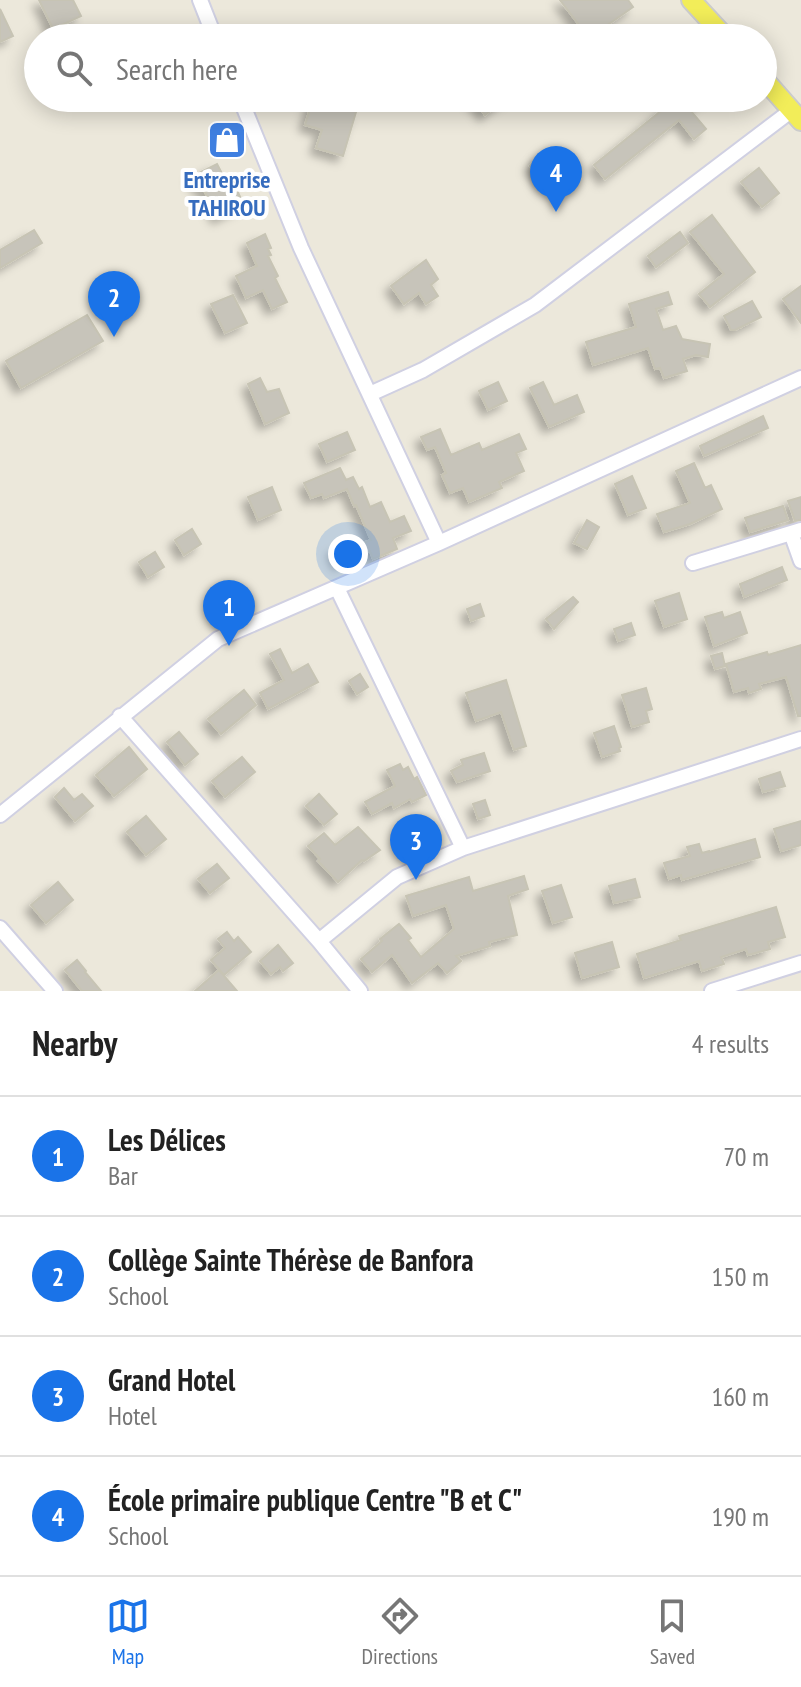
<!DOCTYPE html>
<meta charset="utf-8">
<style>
body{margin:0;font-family:"PT Sans Narrow",sans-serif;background:#f6f6f6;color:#222}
.you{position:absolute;left:348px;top:554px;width:28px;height:28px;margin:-20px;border:6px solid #fff;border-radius:50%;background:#1a73e8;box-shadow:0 0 0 12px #1a73e833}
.badge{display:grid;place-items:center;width:52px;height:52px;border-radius:50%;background:#1a73e8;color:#fff;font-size:26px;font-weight:700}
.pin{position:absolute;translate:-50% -66px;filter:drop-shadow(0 2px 4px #0008)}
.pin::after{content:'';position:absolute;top:42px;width:28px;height:24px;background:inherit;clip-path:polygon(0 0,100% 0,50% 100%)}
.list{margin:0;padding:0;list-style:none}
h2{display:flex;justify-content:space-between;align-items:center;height:104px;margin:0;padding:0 32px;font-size:34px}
h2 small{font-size:26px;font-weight:400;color:#767676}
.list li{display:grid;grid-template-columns:52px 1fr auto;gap:24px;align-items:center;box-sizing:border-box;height:120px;padding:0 32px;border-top:2px solid #e0e0e0}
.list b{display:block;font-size:30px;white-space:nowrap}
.list p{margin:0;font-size:26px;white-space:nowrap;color:#767676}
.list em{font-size:26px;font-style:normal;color:#767676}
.icon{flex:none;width:44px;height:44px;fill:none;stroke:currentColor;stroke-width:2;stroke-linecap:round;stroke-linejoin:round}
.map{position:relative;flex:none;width:801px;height:991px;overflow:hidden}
.search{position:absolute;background:#fff;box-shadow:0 4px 20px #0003;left:24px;right:24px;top:24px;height:88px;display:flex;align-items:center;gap:20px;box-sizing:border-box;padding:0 28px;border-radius:44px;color:#767676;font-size:30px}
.sheet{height:584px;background:#fff}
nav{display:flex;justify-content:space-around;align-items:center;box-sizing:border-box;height:112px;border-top:2px solid #e0e0e0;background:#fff;font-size:22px;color:#767676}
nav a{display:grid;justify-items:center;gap:4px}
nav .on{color:#1a73e8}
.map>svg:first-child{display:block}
</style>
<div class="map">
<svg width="801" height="991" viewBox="0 0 801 991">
<defs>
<filter id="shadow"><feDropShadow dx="-6" dy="6" stdDeviation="4" flood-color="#0004"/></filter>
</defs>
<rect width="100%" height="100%" fill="#ece8db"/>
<path fill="#c7c4ba" stroke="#c7c4b4" stroke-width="2" filter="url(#shadow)" d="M39,0H73L81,16L53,29Z
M560,0H628L633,7L589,38Z
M0,9L13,36L0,42Z
M472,98H507L485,115Z
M677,98H706L690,110L706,129L694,139L679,120L605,179L594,165Z
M313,99L356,112L343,156L316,148L322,130L305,125Z
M541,154L559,170L547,183L530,166Z
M217,164L228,185L233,182L244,205L218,218L202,186L199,188L193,176Z
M759,168L779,193L762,207L741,182Z
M712,215L755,272L710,307L699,294L724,274L690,232Z
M34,230L42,243L0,268V250Z
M680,232L688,243L656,267L648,256Z
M265,234L271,248L268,249L271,255L268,256L278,276L275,278L287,302L272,309L263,290L246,298L236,276L257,266L247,243Z
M426,260L438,279L431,285L438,296L426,304L419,293L404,304L391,286Z
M801,286V323L783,299Z
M668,292L672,304L656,309L663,330L676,326L682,339L710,344L708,357L696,355L683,359L687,371L664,378L660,368L655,369L648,348L593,365L586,342L636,327L629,304Z
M233,295L247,323L225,333L211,304Z
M752,301L761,317L735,330H731L724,316Z
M87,315L103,341L21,388L6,361Z
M260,378L267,392L279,389L289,413L265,424L248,384Z
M498,382L507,401L488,410L479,391Z
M543,382L554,405L577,395L584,412L549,427L530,388Z
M763,416L768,428L704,456L700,446Z
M440,429L451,455L479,443L482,450L519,434L526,449L516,453L524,471L499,482L502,488L469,502L463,488L450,493L442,475L446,473L435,447L427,450L421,437Z
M347,432L355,450L327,462L319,444Z
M694,463L705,488L711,485L722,509L690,524L664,532L657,514L690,503L676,471Z
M340,468L346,480L353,477L359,489L362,487L370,507L381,502L390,522L404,516L411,531L393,538L397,549L373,559L370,551L339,564L333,549L348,543L350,548L371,540L356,505L354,506L347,489L324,498L322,494L311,498L304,483Z
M632,476L646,508L628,515L615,484Z
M272,487L281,510L258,520L248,497Z
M801,497V520L795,521L788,501Z
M783,506L788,520L750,532L745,518Z
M587,520L599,527L587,549L574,543Z
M192,529L201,544L184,555L175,540Z
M155,552L164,567L148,577L139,562Z
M782,567L787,580L744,597L740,584Z
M679,593L687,619L664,627L655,601Z
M573,597L578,602L554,629L546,619Z
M480,604L484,616L471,621L467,609Z
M722,612L724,618L740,612L747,633L714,646L705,617Z
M631,623L635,635L618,641L614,629Z
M801,645V716H798L786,677L759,684L761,689L749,693L748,688L734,692L726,664L767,652L768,655Z
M280,649L292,673L308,664L318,682L268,709L260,693L284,680L270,654Z
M722,653L725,666L715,669L711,656Z
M360,674L368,687L357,694L349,681Z
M506,680L526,746L514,750L501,712L476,721L466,693Z
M646,688L652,709L646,711L649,722L632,727L622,695Z
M244,690L256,705L221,734L208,719Z
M614,726L621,747L619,748L620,751L602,757L594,733Z
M179,732L198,754L185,765L167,742Z
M129,747L147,769L114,796L96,775Z
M484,753L490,771L457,782L451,771L463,765L461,760Z
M242,757L255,772L225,797L212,781Z
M400,764L403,770L408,767L414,779L417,777L426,795L412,802L410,799L394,808L392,803L372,814L365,802L395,786L387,770Z
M780,772L785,786L763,792L759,779Z
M64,788L74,800L82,794L93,806L75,821L55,797Z
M319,794L337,814L324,825L306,806Z
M485,800L490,815L478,819L473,804Z
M146,816L166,839L146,855L127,832Z
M801,821V845L781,851L774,829Z
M358,827L380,850L364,861L362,860L338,882L318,861L320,859L308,846L324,833L335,845Z
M755,839L760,857L682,880L681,875L669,879L664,863L690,856L687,847L699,844L702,853L709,851V852Z
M217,864L229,878L210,893L198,879Z
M524,876L528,889L508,896L517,935L489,942L490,946L456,956L461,961L447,973L438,963L412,983L392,955L372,972L361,959L382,941L380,939L399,924L411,938L408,940L421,957L454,929L446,905L413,916L406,896L469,877L473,891Z
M635,879L640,897L614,903L609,886Z
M58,882L73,900L46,923L31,905Z
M561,885L572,917L553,923L542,891Z
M776,907L785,937L768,942L770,949L748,955L746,949L721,957L724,964L702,971L699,961L644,978L637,954L681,940L679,936Z
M227,932L234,941L238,937L251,952L224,975L211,960L225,948L218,939Z
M612,942L619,967L582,978L575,953Z
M278,945L293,963L283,971L280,967L271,974L260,961Z
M77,960L86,971L85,972L101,991H82L65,970Z
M219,970L237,991H195Z"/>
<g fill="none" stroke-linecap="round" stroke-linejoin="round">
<defs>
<path id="minor" d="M200,0L215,38
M240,98L301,248L439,543
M370,394L423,370L535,305L792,110
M791,533L801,561
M693,563L801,530
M337,588L463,848
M120,716L319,941L360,991
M0,815L218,639L439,543L801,378
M0,928L55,991
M319,941L397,877L463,848L801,739
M712,991L801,963"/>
<path id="major" d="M691,0L726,38
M763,78L801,121"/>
</defs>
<use href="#minor" stroke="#d0d0e2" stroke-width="18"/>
<use href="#major" stroke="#ccc" stroke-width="22"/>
<use href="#minor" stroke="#fff" stroke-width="14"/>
<use href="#major" stroke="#f2ed59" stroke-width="18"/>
</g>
<defs>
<symbol id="shop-square" viewBox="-11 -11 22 22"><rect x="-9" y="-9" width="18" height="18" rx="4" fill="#3f7fe0" stroke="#fff"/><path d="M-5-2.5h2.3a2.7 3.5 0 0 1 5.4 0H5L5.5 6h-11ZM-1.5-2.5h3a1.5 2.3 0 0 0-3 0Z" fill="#fff"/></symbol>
</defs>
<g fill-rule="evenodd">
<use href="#shop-square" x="205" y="118" width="44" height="44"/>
</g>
<g text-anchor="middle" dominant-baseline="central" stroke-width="8" stroke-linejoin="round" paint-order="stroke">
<g font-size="24" font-weight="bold" fill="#366cbe" stroke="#fff">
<text x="227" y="179">Entreprise<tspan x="227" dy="28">TAHIROU</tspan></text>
</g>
</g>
</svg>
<div class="you"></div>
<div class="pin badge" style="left:229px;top:646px">1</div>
<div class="pin badge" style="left:114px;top:337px">2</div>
<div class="pin badge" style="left:416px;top:880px">3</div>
<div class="pin badge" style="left:556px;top:212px">4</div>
<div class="search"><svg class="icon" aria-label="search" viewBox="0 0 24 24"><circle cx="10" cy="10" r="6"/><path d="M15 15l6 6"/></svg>Search here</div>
</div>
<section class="sheet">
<h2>Nearby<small>4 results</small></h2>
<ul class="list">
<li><span class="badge">1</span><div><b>Les Délices</b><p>Bar</p></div><em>70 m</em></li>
<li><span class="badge">2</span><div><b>Collège Sainte Thérèse de Banfora</b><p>School</p></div><em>150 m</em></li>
<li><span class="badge">3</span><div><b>Grand Hotel</b><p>Hotel</p></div><em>160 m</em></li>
<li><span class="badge">4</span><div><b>École primaire publique Centre &quot;B et C&quot;</b><p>School</p></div><em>190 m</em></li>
</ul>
</section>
<nav>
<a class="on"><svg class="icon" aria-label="map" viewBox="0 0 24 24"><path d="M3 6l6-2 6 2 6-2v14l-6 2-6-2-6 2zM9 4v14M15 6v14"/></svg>Map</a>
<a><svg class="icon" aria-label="directions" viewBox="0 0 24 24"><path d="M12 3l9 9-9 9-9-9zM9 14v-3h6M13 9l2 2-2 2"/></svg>Directions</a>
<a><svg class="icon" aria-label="saved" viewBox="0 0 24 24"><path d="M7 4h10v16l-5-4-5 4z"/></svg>Saved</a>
</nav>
